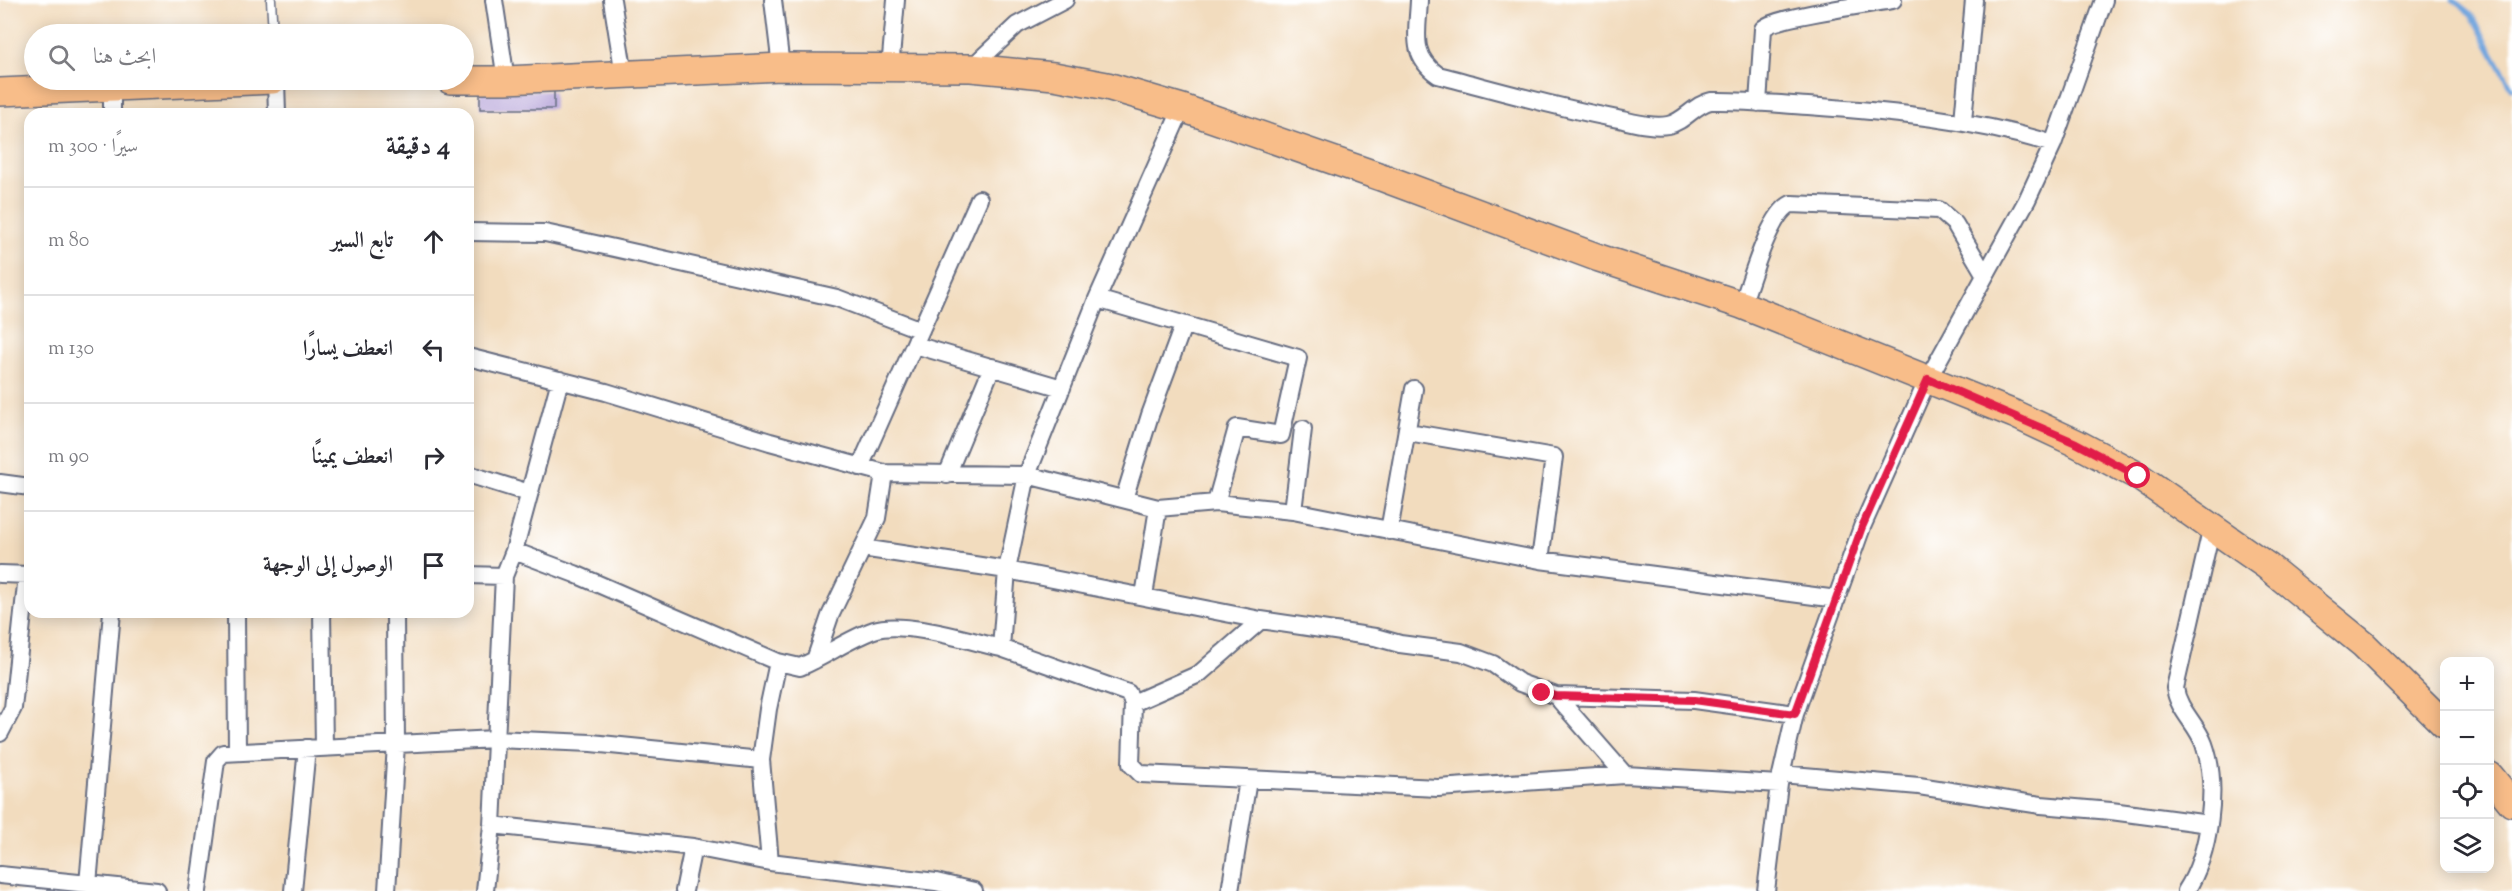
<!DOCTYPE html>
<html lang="ar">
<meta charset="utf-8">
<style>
body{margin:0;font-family:"Sorts Mill Goudy",Amiri,serif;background:#f2f2f3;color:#2b2b33;direction:rtl}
.controls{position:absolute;right:18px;bottom:18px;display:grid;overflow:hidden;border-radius:12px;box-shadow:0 3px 15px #0003}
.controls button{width:54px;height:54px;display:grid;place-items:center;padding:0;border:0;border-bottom:2px solid #e1e1e2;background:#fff;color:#2b2b33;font:30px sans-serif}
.stop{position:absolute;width:18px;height:18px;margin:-14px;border:4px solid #e11d48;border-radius:50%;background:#fff}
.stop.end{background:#e11d48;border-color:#fff;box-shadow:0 2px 6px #0008}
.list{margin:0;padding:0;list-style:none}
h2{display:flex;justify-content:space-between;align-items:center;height:78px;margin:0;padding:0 24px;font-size:26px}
h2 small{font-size:20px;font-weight:400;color:#7c7c81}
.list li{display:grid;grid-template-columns:39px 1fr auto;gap:18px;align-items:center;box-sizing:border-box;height:108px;padding:0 24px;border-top:2px solid #e1e1e2}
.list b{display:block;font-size:22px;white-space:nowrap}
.list em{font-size:20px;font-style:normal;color:#7c7c81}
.icon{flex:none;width:33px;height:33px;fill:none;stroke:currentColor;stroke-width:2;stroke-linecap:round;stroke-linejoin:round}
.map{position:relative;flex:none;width:2512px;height:891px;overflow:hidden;direction:ltr}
.search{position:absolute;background:#fff;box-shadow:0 3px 15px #0003;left:24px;top:24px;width:450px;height:66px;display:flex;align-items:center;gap:15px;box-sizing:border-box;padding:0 21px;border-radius:33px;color:#7c7c81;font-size:22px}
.panel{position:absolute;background:#fff;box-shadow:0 3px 15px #0003;left:24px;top:108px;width:450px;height:510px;border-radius:18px;direction:rtl}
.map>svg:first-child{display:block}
</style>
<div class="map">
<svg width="2512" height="891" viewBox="0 0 2512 891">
<rect width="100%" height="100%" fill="#fff"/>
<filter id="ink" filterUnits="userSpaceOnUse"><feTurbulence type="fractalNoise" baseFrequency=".0167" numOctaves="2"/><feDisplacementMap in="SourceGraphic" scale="12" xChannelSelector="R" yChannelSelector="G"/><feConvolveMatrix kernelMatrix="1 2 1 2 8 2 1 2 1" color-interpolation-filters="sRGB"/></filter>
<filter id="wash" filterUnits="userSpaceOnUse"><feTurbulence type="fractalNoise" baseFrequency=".008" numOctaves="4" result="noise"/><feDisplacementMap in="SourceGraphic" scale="24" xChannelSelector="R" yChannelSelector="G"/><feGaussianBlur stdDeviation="1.35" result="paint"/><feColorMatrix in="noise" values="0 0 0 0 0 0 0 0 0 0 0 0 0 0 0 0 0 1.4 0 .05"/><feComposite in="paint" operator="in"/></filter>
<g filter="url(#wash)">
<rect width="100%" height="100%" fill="#f2dcbe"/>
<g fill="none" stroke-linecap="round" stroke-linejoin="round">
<path stroke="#72a6de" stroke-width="5" d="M2453,0L2471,14L2512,88"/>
</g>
<g id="blocks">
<path fill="#b5a3d8" d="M480,91H554V109H480Z"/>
</g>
</g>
<g filter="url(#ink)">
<use href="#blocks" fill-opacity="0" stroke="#666c80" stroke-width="1.5"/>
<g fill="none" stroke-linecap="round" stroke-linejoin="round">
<defs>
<path id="lane" d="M271,0L273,34"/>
<path id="street" d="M494,0L506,80
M612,0L624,75
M773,0L781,67
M1419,0C1418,31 1409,55 1438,75C1496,90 1554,107 1613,118C1630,121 1650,128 1668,125C1684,122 1695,104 1711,101C1743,100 1776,104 1808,106C1891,112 1973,119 2053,144
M971,68L1017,25L1065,0
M890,69L896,0
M276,80L277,114
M1758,103L1763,29C1772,17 1871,4 1893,0
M1182,108L1097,299L1027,475L1007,570L1001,648L1128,693L1133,703L1131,764L1141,774L1438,788L1625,775L1779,784
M112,114V88
M1963,121L1974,0
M468,232L545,233L614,248L837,298L921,330
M1097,299L1298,358L1281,435L1237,428L1216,503
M1742,305C1751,281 1769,214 1791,204L1939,210L1955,224L1985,275
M915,345L1062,388
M468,357L606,392L770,442L884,473L1027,475L1158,508L1216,503L1293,511L1540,560L1837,599
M1408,432L1554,457L1540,560
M860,467L979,199
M468,474L529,493
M947,475L992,367
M0,483L30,487
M1124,499L1150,415L1183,326
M1293,511L1303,429
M1389,531L1414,389
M862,548L1007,570L1261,620L1375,637L1400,644L1461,652L1493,664L1520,683L1556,696L1694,700L1795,714
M514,551L575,574L778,662L800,667C826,656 848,639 874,630C903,620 970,641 1001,648
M0,574L30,575
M468,575L504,576
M1144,596L1158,508
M236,612L237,751
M322,612L324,747
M815,660L830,616L877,518L884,473
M1556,696L1625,775
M1133,703L1199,674L1261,620
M0,733L13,708L27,575
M1781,774L1919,786L2041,805L2111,811L2209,824
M492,825L693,847L770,862L936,882L974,891
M770,862L761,760L768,709L778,662
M0,875L157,891
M88,884L112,612
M198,891L216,761L223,753L495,739L591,743L761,760
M293,891L307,748
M387,891L396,744L395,612
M485,891L492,825L504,576L514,551L560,380
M684,891L693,847
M1230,891L1248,780
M1766,891L1779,784L1795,714L1862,527L1928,379L2027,200L2053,144L2104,0
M2186,891C2210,854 2219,786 2204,744C2197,724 2178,710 2175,688L2212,526"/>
<path id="primary" d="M450,80H506L781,67L971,68L1054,76L1107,86L1182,108L1381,177L1599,258L1742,305L2014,414L2076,443L2138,476L2267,566L2363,644L2444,724
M0,92L273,80
M2490,776L2512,803"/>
</defs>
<use href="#lane" stroke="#666c80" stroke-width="11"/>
<use href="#street" stroke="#666c80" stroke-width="20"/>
<use href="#primary" stroke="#666c80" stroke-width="30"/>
<use href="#lane" stroke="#fff" stroke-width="8"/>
<use href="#street" stroke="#fff" stroke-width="16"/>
<use href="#primary" stroke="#f8bd89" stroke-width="27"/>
</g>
</g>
<g fill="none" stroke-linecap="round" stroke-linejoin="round" filter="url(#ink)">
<path stroke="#e11d48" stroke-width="8" d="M1542,693L1556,696L1694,700L1795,714L1862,527L1928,379L2076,443L2138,476"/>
</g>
</svg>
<div class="controls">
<button>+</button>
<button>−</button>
<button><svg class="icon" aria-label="locate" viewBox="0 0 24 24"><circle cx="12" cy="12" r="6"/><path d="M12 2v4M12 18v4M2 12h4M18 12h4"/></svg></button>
<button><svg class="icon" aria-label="layers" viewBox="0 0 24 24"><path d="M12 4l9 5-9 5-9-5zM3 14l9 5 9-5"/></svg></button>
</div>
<div class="stop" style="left:2138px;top:476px"></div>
<div class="stop end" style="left:1542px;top:693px"></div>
<div class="search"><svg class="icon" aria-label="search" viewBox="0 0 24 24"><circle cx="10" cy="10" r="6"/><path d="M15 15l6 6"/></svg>ابحث هنا</div>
<section class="panel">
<h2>4 دقيقة<small>سيرًا · 300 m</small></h2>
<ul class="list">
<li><svg class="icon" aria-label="ahead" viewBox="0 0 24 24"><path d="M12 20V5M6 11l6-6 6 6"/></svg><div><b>تابع السير</b></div><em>80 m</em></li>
<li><svg class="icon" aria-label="left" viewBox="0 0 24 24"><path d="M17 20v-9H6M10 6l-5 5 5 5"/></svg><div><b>انعطف يسارًا</b></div><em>130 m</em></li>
<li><svg class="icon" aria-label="right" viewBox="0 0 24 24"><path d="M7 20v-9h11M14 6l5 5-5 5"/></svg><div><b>انعطف يمينًا</b></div><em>90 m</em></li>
<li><svg class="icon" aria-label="arrive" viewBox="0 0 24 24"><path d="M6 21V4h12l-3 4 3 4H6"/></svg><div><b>الوصول إلى الوجهة</b></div></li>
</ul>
</section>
</div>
